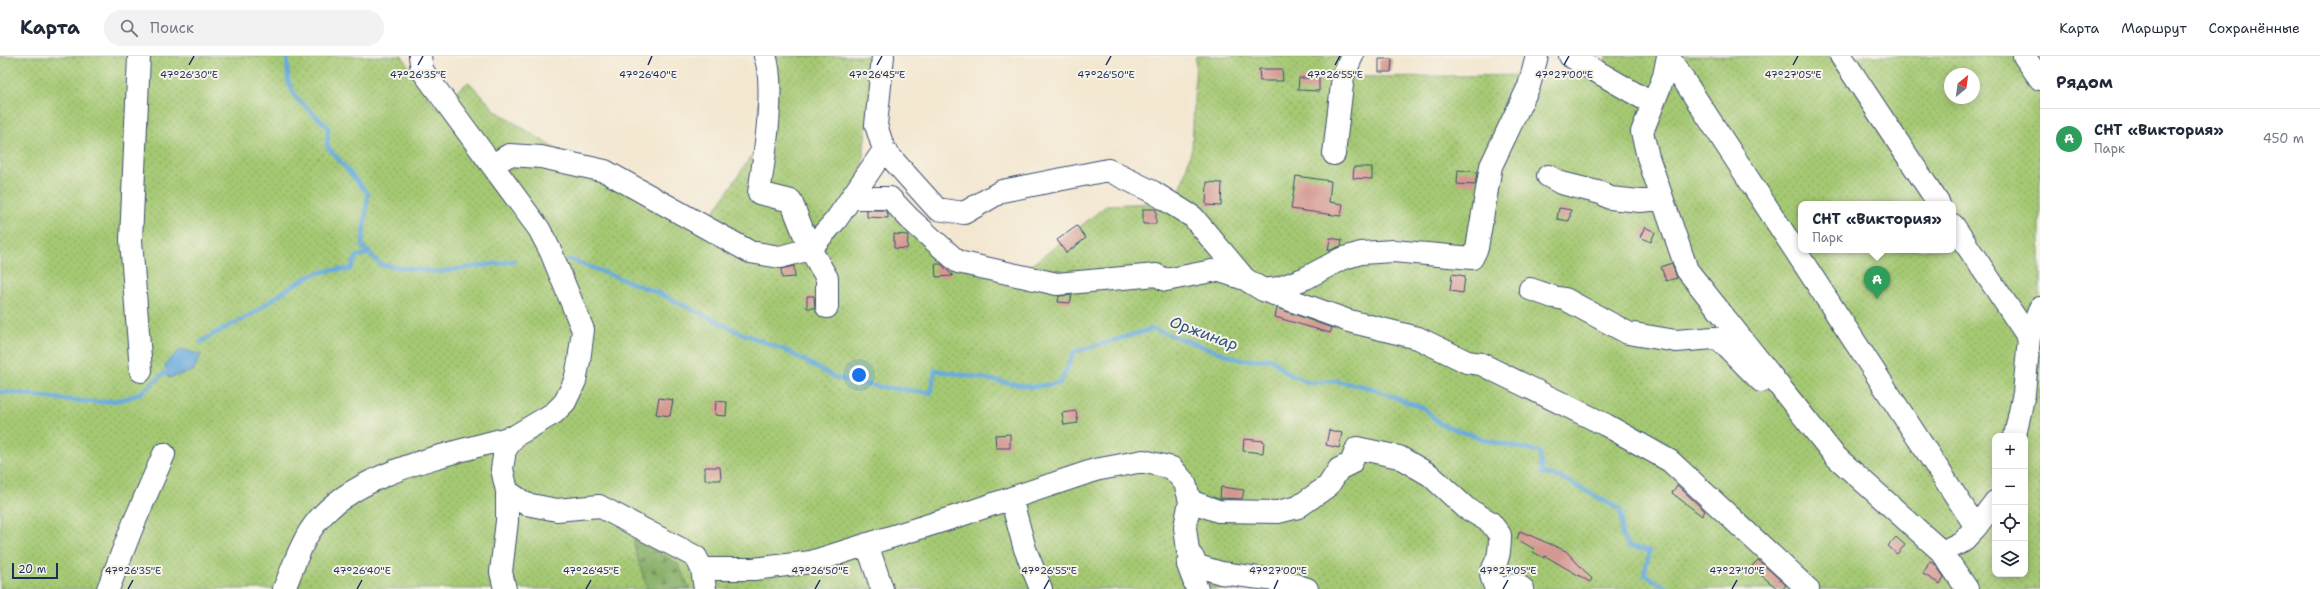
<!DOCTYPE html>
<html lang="ru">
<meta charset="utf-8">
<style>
body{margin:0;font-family:"Shantell Sans",sans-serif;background:#f2f2f3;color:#1f2937}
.controls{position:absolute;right:12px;bottom:12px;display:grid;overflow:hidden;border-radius:8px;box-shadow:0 2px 10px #0003}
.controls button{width:36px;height:36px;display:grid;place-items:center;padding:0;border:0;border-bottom:1px solid #e0e1e3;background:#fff;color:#1f2937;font:20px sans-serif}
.compass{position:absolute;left:1944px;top:12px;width:36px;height:36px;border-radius:50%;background:#fff;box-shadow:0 2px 10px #0003;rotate:29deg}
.scale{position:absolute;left:12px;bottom:10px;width:46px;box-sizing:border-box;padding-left:4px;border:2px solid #1b2f5e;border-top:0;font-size:11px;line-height:14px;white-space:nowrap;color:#1b2f5e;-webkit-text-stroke:3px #f7f3e8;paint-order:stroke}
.you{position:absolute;left:859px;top:319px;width:14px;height:14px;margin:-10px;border:3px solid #fff;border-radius:50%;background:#1a73e8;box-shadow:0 0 0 6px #1a73e833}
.badge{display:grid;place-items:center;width:26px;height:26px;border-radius:50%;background:#d93025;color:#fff;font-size:13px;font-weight:700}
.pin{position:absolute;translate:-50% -33px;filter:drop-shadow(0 1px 2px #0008)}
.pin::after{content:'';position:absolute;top:21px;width:14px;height:12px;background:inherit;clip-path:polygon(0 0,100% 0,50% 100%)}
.popup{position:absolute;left:1798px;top:145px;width:158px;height:52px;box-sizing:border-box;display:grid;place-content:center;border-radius:8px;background:#fff;filter:drop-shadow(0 1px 3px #0005);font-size:13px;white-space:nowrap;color:#747a83}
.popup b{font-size:15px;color:#1f2937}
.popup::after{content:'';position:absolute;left:50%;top:100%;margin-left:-8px;border:8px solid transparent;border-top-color:#fff}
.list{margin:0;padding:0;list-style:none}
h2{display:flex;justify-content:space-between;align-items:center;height:52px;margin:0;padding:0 16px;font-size:17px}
h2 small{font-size:13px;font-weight:400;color:#747a83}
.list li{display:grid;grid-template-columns:26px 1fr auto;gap:12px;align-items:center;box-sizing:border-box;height:60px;padding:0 16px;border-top:1px solid #e0e1e3}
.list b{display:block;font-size:15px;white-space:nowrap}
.list p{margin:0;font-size:13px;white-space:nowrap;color:#747a83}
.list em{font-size:13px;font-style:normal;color:#747a83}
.icon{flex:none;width:22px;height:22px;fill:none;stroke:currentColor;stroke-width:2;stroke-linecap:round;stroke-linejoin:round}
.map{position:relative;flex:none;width:2040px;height:533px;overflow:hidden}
header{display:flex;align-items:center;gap:24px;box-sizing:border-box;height:56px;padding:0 20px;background:#fff;border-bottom:1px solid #e0e1e3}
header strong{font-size:19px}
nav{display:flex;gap:22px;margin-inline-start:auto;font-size:14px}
.search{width:280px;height:36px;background:#f2f2f3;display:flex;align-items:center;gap:10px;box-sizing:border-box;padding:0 14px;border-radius:22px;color:#747a83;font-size:15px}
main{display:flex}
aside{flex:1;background:#fff}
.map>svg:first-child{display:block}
</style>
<header>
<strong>Карта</strong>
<div class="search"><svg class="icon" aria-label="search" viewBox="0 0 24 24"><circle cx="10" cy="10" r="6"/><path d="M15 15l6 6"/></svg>Поиск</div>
<nav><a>Карта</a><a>Маршрут</a><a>Сохранённые</a></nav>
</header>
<main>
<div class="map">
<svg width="2040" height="533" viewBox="0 0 2040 533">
<defs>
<pattern id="green-dots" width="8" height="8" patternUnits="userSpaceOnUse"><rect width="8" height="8" fill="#a5c973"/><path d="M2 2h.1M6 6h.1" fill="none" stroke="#86a462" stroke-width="1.8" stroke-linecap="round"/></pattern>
<pattern id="forest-firs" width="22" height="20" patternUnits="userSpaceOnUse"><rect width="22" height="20" fill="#84ad65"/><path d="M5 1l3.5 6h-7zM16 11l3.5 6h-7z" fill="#6b8d56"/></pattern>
</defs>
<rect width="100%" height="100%" fill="#f7f3e8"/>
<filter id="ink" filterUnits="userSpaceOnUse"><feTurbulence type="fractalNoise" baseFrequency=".025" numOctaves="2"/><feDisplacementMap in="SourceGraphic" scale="8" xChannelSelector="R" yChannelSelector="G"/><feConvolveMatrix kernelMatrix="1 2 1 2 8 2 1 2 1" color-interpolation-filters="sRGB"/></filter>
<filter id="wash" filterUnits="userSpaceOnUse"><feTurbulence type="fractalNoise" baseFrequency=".012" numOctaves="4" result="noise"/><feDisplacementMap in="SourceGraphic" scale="16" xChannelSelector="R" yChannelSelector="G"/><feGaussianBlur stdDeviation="0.9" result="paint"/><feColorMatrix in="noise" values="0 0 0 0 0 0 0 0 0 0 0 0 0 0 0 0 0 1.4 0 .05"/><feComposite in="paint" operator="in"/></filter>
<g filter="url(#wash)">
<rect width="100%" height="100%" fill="#f3e7d0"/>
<path fill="url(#green-dots)" stroke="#607c68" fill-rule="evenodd" d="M0,0H402L435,51L469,26L496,55L590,115L703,172L760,87L758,0H874L859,138L917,155L946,197L1020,219L1107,149L1177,146L1192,92L1196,0H1352L1353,21L1534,19L1601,14L1607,0H2040V533H0ZM1950,18H1974V42H1950ZM1801,148H1953V194H1801ZM1995,380H2025V518H1995Z"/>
<path fill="url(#forest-firs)" stroke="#506e62" d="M634,482L678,508L690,533H647C643,516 634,498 634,482Z"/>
<path fill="#67aadc" stroke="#416c9d" d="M181,293L201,299L193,315L168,322L165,308Z"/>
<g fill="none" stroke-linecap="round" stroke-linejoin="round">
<path stroke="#67aadc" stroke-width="4.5" d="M287,0L288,25L296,42L328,71L327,90L368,138L362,190L381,209L438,216L514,205
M569,203L656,236L741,277L787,295L836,322L875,330L931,337L935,314L1032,331L1060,327L1074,296L1153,273L1241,304L1272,303L1285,316L1310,327L1335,325L1368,331L1425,353L1440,368L1489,385L1540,396L1542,417L1562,422L1621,454L1622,480L1629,490L1650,495L1644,518L1668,533
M201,286C217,275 235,268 252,258C284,238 308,209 350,214L357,200L370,197
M0,336C41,336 106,359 143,335C151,329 159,321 167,315"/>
</g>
<g id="blocks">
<path fill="#d49890" d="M1379,3H1392L1391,16H1379Z
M1259,13H1282L1283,25H1260Z
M1299,22H1319V35L1298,34Z
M1354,111H1372V123L1353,122Z
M1458,114L1477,116L1475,129L1457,128Z
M1296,120L1331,125L1329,146L1343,148L1341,160L1291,153Z
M1207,126L1222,127L1221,150L1206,149Z
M1559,152L1571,154L1569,165L1557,163Z
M1143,153H1156V168H1143Z
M867,154H885L888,158V162L867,161Z
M1077,170L1086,182L1066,197L1057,184Z
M1645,171L1655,176L1651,186L1640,181Z
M894,178L908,179L907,193L894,192Z
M1330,182L1342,184L1341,190L1328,195Z
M1672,207L1677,222L1666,225L1661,211Z
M935,208H941L953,220L936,221Z
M794,210L795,221L782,222L781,213Z
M1452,218L1465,220L1463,237L1450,235Z
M1072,239L1070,247L1058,246L1059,240Z
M807,240H814L815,252H807Z
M1277,252L1332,272L1330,277L1275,261Z
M659,342L673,344L670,360L656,358Z
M716,345L727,346L726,360L715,359Z
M1076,355L1078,367L1064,369L1062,357Z
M1329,374L1342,377L1339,392L1326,389Z
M1010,378V392H996L995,379Z
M1244,383L1264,385L1263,397L1243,395Z
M705,411H720L721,424H705Z
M1677,429L1705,455L1702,460L1672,437Z
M1221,431L1244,434L1242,443L1220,442Z
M1520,475L1566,495L1592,523L1590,526L1545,500L1544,502L1533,496L1534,493L1517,483Z
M1896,481L1905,489L1897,498L1888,490Z
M1758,504L1786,529L1783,533H1778L1751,511Z
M1930,505L1935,508L1944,521L1940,528L1923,518Z"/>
</g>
</g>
<g filter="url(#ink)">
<use href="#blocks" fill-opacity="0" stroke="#3b4b6f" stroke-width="1"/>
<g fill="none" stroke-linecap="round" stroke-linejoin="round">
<defs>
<path id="minor" d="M139,0L131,184L141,315
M420,0L422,14L539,173L551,196L583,274L579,305L575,325L565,346L554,357L515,380L505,394L502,413L507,435L526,448L557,454L599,450L696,501L702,513H754L811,506L961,459L1095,414L1143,405L1172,412L1185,427L1190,445L1185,471L1188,495L1198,510L1221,517L1283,525L1307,533
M765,0C776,29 764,104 759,137L791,145L810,193L827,222V251
M883,0L876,69L884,94L937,153L964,157L1002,135L1108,114L1153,136L1193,161L1245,223L1263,234L1279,232L1306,222L1341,203L1361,197L1393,195L1472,202L1477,192L1491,110L1529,30L1537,0
M1570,0L1653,48L1642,76L1648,101L1687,214L1835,400L1942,496L1967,533
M1668,0L1976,471L1995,446
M1841,0L1939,148
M2024,0L2040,23
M1653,48L1664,20L1668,0
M1334,98L1343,20L1352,0
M493,109L509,99L541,101L605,115L750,196L780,201L810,193L836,164L884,94
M1548,120L1561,127L1601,137L1610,142L1640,145L1662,143
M851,142H890L910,163L958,206L1057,228L1156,219L1166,224L1217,214L1245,223
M1953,169L2029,282L2040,252
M1530,233L1553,241L1565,243L1628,277L1676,285L1714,282L1720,284L1761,325
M1263,234L1349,265L1418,282L1467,306L1481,308L1606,369L1670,405L1808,533
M2015,380L2024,337L2029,282
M1011,442L1025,493L1041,533
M1190,445L1218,455L1278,456L1298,451L1328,430L1339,413L1351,407L1357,392L1399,401L1430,419L1466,452L1490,466L1500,479C1500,487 1500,496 1497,504C1490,519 1489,516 1496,533
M867,488L882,533
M1942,496L1962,486L1976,471
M1193,502L1188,509L1197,533
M702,513L705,533
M108,533L133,469L164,398
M284,533C292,514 299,492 310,475C347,416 452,398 515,380
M505,533L501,516L507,465V435
M1501,533L1517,529L1523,533"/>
</defs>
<use href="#minor" stroke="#3b4b6f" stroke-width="24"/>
<use href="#minor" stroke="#fff" stroke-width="22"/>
</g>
</g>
<path fill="none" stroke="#1b2f5e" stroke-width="1.5" d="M189,9L194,0M418,9L423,0M648,9L652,0M877,9L882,0M1106,9L1111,0M1335,9L1340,0M1564,9L1569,0M1793,9L1798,0M128,533L133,524M357,533L362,524M586,533L591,524M815,533L820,524M1044,533L1049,524M1274,533L1278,524M1503,533L1508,524M1732,533L1737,524"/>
<g text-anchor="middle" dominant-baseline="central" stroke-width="4" stroke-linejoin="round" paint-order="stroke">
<g font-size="16" font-style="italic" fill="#325484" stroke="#f7f3e8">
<text transform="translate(1204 277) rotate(20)">Оржинар</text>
</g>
</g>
<g font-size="10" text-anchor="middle" fill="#1b2f5e" stroke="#f7f3e8" stroke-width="4" stroke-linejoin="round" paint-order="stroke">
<text x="189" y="22">47°26'30"E</text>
<text x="418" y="22">47°26'35"E</text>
<text x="648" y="22">47°26'40"E</text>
<text x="877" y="22">47°26'45"E</text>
<text x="1106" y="22">47°26'50"E</text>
<text x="1335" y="22">47°26'55"E</text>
<text x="1564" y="22">47°27'00"E</text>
<text x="1793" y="22">47°27'05"E</text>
<text x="133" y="518">47°26'35"E</text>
<text x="362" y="518">47°26'40"E</text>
<text x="591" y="518">47°26'45"E</text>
<text x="820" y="518">47°26'50"E</text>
<text x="1049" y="518">47°26'55"E</text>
<text x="1278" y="518">47°27'00"E</text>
<text x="1508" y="518">47°27'05"E</text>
<text x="1737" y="518">47°27'10"E</text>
</g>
</svg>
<div class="controls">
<button>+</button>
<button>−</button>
<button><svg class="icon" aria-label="locate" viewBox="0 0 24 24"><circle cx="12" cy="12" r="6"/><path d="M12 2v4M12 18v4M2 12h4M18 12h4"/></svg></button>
<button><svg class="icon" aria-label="layers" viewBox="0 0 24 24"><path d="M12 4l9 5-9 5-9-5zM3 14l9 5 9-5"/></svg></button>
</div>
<svg class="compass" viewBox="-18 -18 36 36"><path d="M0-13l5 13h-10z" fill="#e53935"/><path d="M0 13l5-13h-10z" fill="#747a83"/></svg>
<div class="scale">20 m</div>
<div class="you"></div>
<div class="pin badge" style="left:1877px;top:243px;background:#2e9e5b">A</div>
<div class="popup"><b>СНТ «Виктория»</b>Парк</div>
</div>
<aside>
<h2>Рядом<small></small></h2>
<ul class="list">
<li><span class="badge" style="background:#2e9e5b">A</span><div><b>СНТ «Виктория»</b><p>Парк</p></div><em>450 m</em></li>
</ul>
</aside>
</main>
